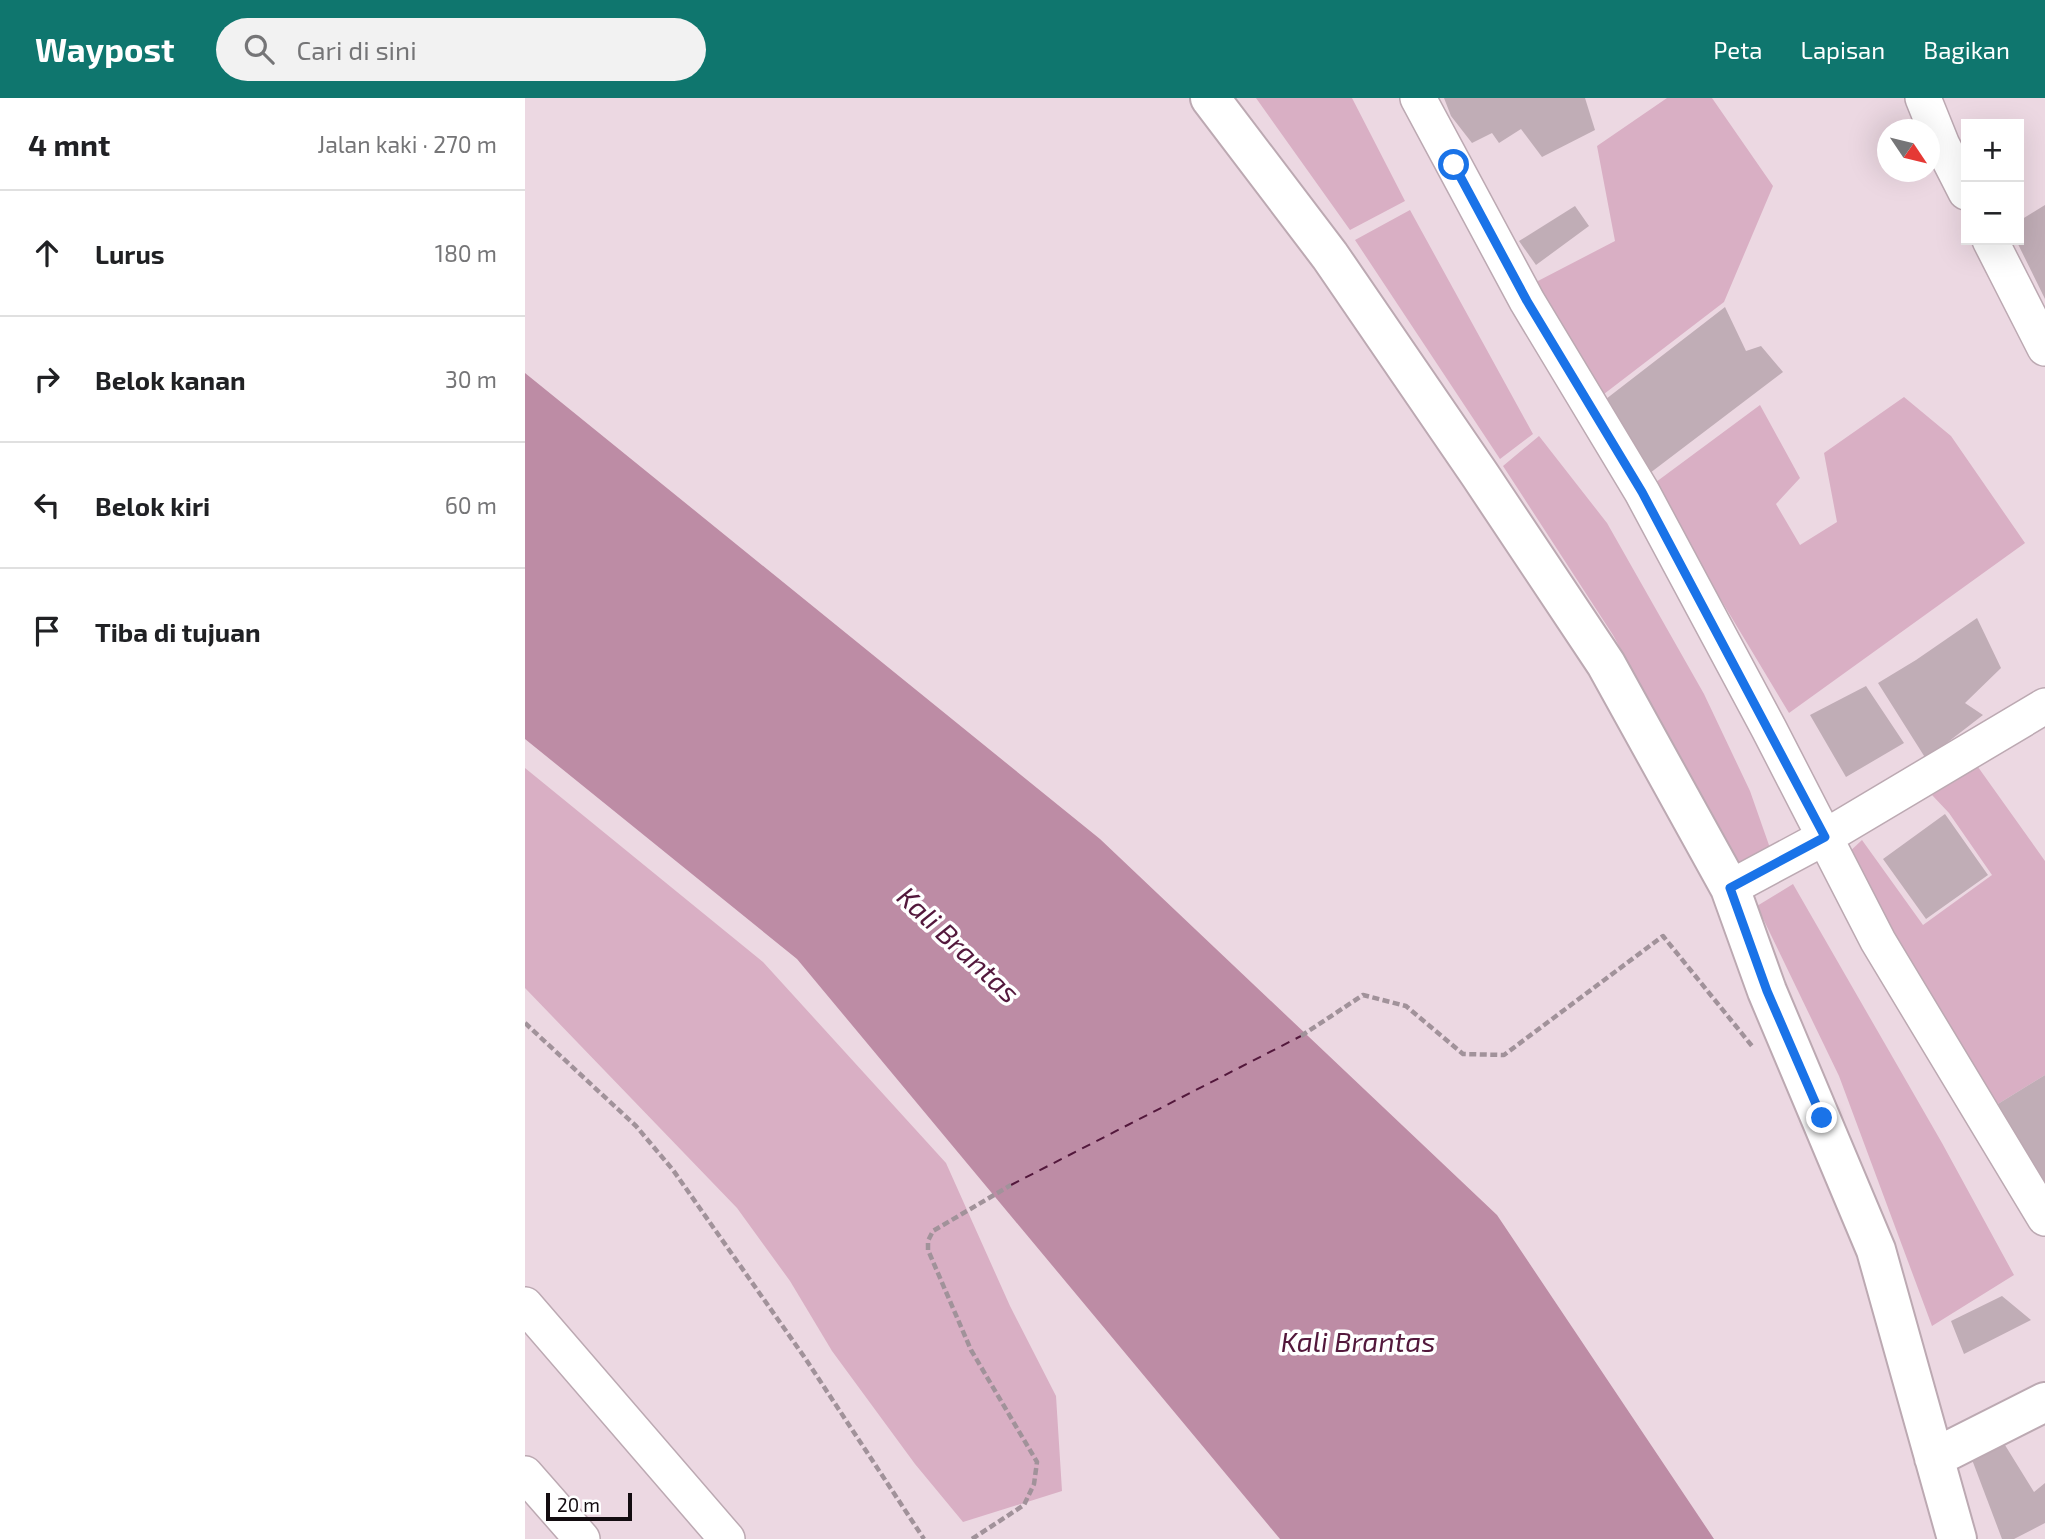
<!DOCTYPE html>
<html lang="id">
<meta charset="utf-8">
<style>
body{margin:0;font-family:"Exo 2",sans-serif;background:#f2f2f2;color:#202124}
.controls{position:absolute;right:21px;top:21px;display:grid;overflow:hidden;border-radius:0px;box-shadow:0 7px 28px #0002}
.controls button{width:63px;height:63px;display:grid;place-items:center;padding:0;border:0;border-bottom:2px solid #e0e0e0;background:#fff;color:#202124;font:35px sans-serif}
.compass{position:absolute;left:1352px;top:21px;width:63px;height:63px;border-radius:50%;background:#fff;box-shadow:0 7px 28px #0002;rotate:125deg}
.scale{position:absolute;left:21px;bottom:18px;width:86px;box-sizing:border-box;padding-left:7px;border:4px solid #130c10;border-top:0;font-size:19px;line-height:24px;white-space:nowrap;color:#130c10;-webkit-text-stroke:5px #fff;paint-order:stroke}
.stop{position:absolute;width:21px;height:21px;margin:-16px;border:5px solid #1a73e8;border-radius:50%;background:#fff}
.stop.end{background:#1a73e8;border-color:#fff;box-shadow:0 2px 7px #0008}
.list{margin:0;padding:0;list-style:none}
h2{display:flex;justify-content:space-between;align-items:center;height:91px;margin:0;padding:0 28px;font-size:30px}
h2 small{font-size:23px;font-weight:400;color:#757577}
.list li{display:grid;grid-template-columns:46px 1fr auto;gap:21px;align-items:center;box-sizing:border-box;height:126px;padding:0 28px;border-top:2px solid #e0e0e0}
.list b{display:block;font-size:26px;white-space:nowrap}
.list em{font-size:23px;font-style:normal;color:#757577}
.icon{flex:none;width:38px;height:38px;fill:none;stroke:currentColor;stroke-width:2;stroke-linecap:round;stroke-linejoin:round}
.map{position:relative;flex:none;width:1520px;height:1441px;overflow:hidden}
header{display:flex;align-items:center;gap:42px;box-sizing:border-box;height:98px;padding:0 35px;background:#0f766e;color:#fff}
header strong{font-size:33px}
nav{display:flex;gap:38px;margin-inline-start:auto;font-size:24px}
.search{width:490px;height:63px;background:#f2f2f2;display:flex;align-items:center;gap:18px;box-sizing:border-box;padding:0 24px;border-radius:38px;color:#757577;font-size:26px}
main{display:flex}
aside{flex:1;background:#fff}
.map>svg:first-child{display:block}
</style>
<header>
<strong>Waypost</strong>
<div class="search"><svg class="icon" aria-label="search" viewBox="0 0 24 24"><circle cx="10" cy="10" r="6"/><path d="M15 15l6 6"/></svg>Cari di sini</div>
<nav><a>Peta</a><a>Lapisan</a><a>Bagikan</a></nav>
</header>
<main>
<aside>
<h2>4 mnt<small>Jalan kaki · 270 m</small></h2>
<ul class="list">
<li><svg class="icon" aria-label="ahead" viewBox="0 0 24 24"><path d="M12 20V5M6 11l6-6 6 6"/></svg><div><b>Lurus</b></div><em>180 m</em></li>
<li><svg class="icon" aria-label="right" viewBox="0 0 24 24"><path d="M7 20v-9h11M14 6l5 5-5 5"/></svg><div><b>Belok kanan</b></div><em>30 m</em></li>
<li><svg class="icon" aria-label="left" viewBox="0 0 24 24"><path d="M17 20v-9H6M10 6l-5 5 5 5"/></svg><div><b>Belok kiri</b></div><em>60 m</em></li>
<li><svg class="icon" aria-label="arrive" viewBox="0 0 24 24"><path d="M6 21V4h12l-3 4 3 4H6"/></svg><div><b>Tiba di tujuan</b></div></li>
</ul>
</aside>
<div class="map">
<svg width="1520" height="1441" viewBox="0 0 1520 1441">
<rect width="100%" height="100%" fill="#ecd8e2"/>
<path fill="#d9afc4" d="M731,0H827L880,103L825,132Z
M1142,0H1187L1248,88L1199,204L1079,296L1011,184L1090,143L1072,48Z
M885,112L1008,336L975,361L830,142Z
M1379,299L1426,338L1500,445L1264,615L1127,387L1235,307L1275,380L1251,406L1275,447L1312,424L1299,355Z
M1014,338L1082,425L1179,596L1225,693L1245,750L1209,768L1138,628L1088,537L978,368Z
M1453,669L1520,763V977L1468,1009L1322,756L1337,742L1398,827L1467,777L1424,715L1407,697Z
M0,670L238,864L421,1065L485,1208L531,1298L537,1393L438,1424L390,1366L307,1253L265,1183L212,1110L0,890Z
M1268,786L1417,1045L1489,1177L1407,1228L1314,978L1232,808Z"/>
<path fill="#bd8ca5" d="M0,275L575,741L972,1117L1189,1441H755L272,861L0,641Z"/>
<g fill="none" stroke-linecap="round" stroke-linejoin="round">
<path stroke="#53183c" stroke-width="2" stroke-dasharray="9 7" stroke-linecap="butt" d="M486,1087L776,938"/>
</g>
<path fill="#c0adb6" d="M919,0H1060L1070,32L1017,59L996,31L974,45L967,35L947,45L926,18Z
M1520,107V201L1491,142H1494V123Z
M1050,108L1064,128L1011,167L994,143Z
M1200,209L1221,253L1236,248L1258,274L1125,375L1081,301Z
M1452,520L1476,570L1440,605L1458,617L1401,661L1353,585L1391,562Z
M1341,588L1379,645L1321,679L1285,617Z
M1420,716L1463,777L1401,821L1358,761Z
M1520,977V1097L1468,1009Z
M1477,1198L1506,1222L1439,1256L1426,1223Z
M1475,1339L1509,1394L1520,1385V1425L1489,1441H1477L1446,1359Z"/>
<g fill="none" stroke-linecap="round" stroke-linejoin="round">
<defs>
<path id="street" d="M893,0L1002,203L1117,394L1244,631L1353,843L1520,1120
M1398,0L1417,47L1441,94
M1465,142L1520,250
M1205,790L1300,739L1520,608
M0,1207L202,1441
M0,1376L57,1441"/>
<path id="secondary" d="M685,0L805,158L955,377L1081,566L1205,790L1242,893L1351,1152L1432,1441
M1409,1360L1520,1304"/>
</defs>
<use href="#street" stroke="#bca9b2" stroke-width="38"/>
<use href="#secondary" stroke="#bca9b2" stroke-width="42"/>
<path stroke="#a1929a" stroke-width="4.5" stroke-dasharray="7 3.5" stroke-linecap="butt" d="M0,925L111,1028L148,1072L280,1260L399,1441
M776,938L838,897L881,908L938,956L979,957L1138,838L1227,948
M447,1441L499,1407L509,1386L512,1364L446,1252L403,1152V1143L408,1133L486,1087"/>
<use href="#street" stroke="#fff" stroke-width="35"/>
<use href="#secondary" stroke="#fff" stroke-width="38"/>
</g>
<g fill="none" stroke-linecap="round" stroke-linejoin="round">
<path stroke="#1a73e8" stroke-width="9" d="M929,67L1002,203L1117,394L1300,739L1205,790L1242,893L1297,1020"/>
</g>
<g text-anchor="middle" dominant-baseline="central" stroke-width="7" stroke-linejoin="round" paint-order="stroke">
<g font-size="28" font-style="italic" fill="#53183c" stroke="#fff">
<text transform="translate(434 846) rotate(43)">Kali Brantas</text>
<text x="833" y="1243">Kali Brantas</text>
</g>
</g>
</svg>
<div class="controls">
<button>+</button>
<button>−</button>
</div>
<svg class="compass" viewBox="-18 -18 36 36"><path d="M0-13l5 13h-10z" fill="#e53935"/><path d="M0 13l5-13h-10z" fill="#757577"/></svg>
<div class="scale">20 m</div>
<div class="stop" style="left:929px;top:67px"></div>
<div class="stop end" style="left:1297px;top:1020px"></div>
</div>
</main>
